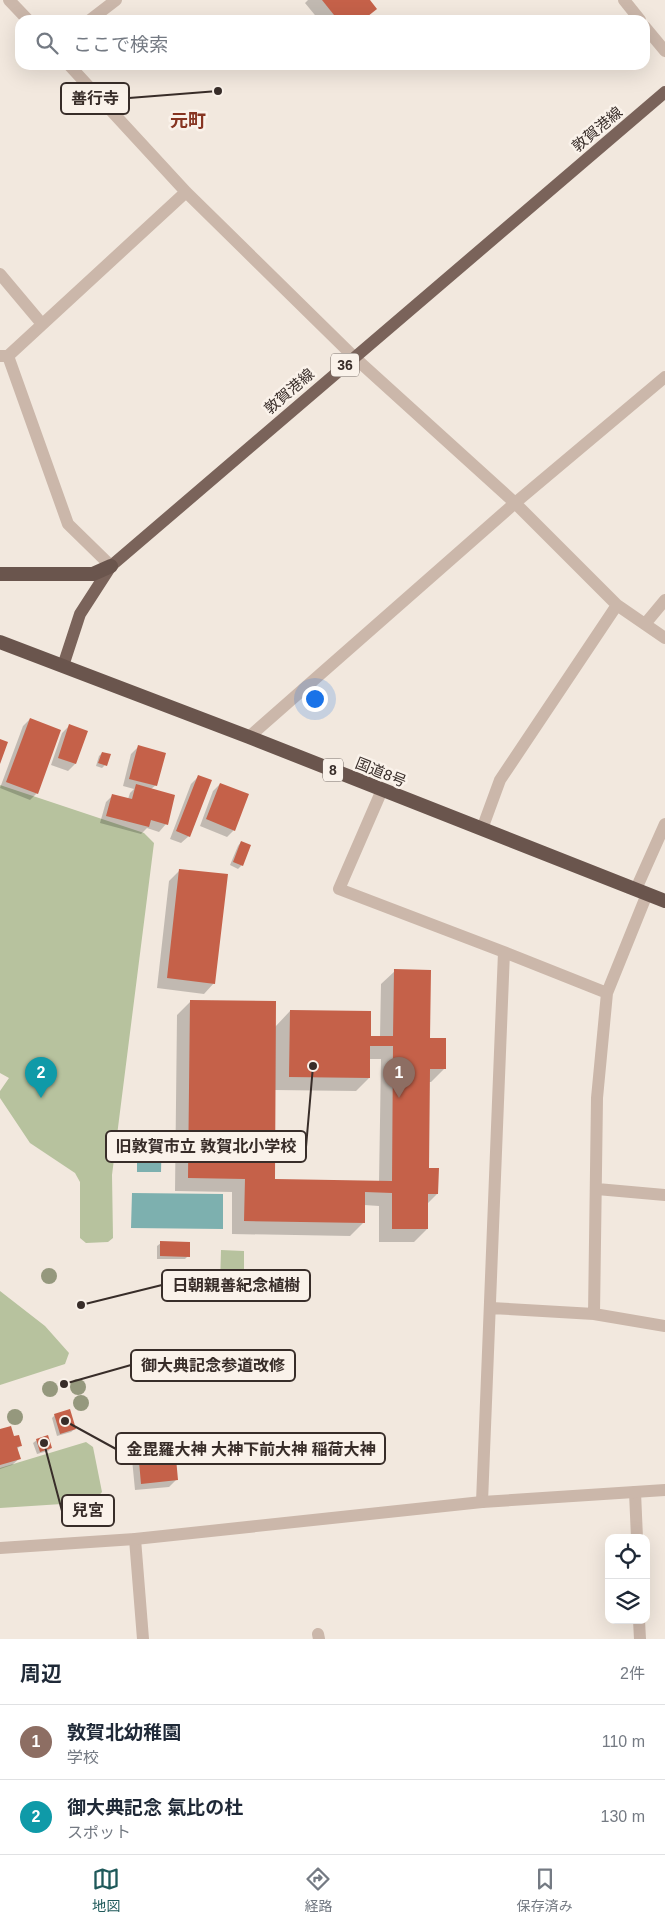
<!DOCTYPE html>
<html lang="ja">
<meta charset="utf-8">
<style>
body{margin:0;font-family:Arial,"Noto Sans JP",sans-serif;background:#f6f6f7;color:#1f2937}
.controls{position:absolute;right:15px;bottom:15px;display:grid;overflow:hidden;border-radius:10px;box-shadow:0 5px 20px #0002}
.controls button{width:45px;height:45px;display:grid;place-items:center;padding:0;border:0;border-bottom:1px solid #e0e1e3;background:#fff;color:#1f2937;font:25px sans-serif}
.you{position:absolute;left:314px;top:698px;width:18px;height:18px;margin:-12px;border:4px solid #fff;border-radius:50%;background:#1a73e8;box-shadow:0 0 0 8px #1a73e833}
.badge{display:grid;place-items:center;width:32px;height:32px;border-radius:50%;background:#1f595a;color:#fff;font-size:16px;font-weight:700}
.pin{position:absolute;translate:-50% -41px;filter:drop-shadow(0 1px 2px #0008)}
.pin::after{content:'';position:absolute;top:26px;width:18px;height:15px;background:inherit;clip-path:polygon(0 0,100% 0,50% 100%)}
.list{margin:0;padding:0;list-style:none}
h2{display:flex;justify-content:space-between;align-items:center;height:65px;margin:0;padding:0 20px;font-size:21px}
h2 small{font-size:16px;font-weight:400;color:#747a83}
.list li{display:grid;grid-template-columns:32px 1fr auto;gap:15px;align-items:center;box-sizing:border-box;height:75px;padding:0 20px;border-top:1px solid #e0e1e3}
.list b{display:block;font-size:19px;white-space:nowrap}
.list p{margin:0;font-size:16px;white-space:nowrap;color:#747a83}
.list em{font-size:16px;font-style:normal;color:#747a83}
.icon{flex:none;width:28px;height:28px;fill:none;stroke:currentColor;stroke-width:2;stroke-linecap:round;stroke-linejoin:round}
.map{position:relative;flex:none;width:665px;height:1639px;overflow:hidden}
.search{position:absolute;background:#fff;box-shadow:0 5px 20px #0002;left:15px;right:15px;top:15px;height:55px;display:flex;align-items:center;gap:12px;box-sizing:border-box;padding:0 18px;border-radius:15px;color:#747a83;font-size:19px}
.sheet{height:215px;background:#fff}
nav{display:flex;justify-content:space-around;align-items:center;box-sizing:border-box;height:70px;border-top:1px solid #e0e1e3;background:#fff;font-size:14px;color:#747a83}
nav a{display:grid;justify-items:center;gap:2px}
nav .on{color:#1f595a}
.map>svg:first-child{display:block}
</style>
<div class="map">
<svg width="665" height="1639" viewBox="0 0 665 1639">
<rect width="100%" height="100%" fill="#f2e8de"/>
<path fill="#b7c29e" d="M0,785L144,833L154,843L112,1175L113,1238L108,1242L86,1243L80,1238V1182L75,1173L30,1143L0,1098V1091L9,1078L0,1073Z
M221,1250L244,1251V1286H220Z
M0,1291L45,1326L69,1353L65,1364L0,1385Z
M86,1442L93,1447L102,1492L93,1502L0,1508V1468Z"/>
<path fill="#7db0af" d="M137,1130H162L161,1172H137Z
M132,1193L223,1194V1229L131,1228Z"/>
<path fill="#0003" fill-rule="evenodd" d="M308,0H368L375,9L363,20H319L305,3Z
M30,719L37,793L30,800L0,788L23,726Z
M69,726L75,764L68,771L51,765L62,733Z
M138,747L156,785L151,789L166,824L159,832L147,828L141,834L100,823L106,802L113,795L128,799L130,793L134,789L123,786L131,754Z
M102,753L105,765L102,768L96,766L99,756Z
M199,776L189,836L181,843L170,839L191,784Z
M220,784L234,830L227,837L200,826L213,791Z
M241,842L249,845L242,865L238,869L230,865L238,846Z
M180,870L214,983L204,994L157,988L169,881Z
M395,971L445,1068L431,1082H428L427,1169L437,1194L427,1204V1229L414,1242H379V1206L364,1205V1222L350,1236L232,1234V1192L175,1191L177,1015L191,1001L275,1027L290,1011L369,1037H380L381,984ZM369,1059H381L379,1182L273,1180L274,1090L356,1091L369,1078Z
M161,1243L188,1256L185,1259H157V1246Z
M55,1415L75,1429L71,1432L57,1436L52,1418Z
M0,1431L13,1438L21,1445L17,1449L20,1458L12,1465L0,1469Z
M37,1440L51,1448L48,1451L37,1454L33,1443Z
M139,1451L176,1480L169,1487L135,1490L132,1459Z"/>
<path fill="#c56149" d="M322,0H370L377,9L363,20H338Z
M30,718L61,730L38,794L6,782Z
M69,724L88,731L76,764L58,758Z
M0,739L8,742L0,764Z
M138,745L166,753L157,786L129,779Z
M102,752L111,754L107,766L98,763Z
M198,775L212,780L190,837L176,831Z
M220,783L249,794L235,831L206,819Z
M136,784L175,795L168,825L151,820L149,827L106,816L112,794L132,799Z
M241,841L251,845L243,866L233,862Z
M179,869L228,874L215,984L167,978Z
M394,969L431,970L430,1038H446V1069H430L429,1168H439L438,1194H428V1229H392V1193L365,1192V1223L244,1221L245,1179L188,1178L190,1000L276,1001L275,1179L392,1181L393,1046H370V1078L289,1077L290,1010L371,1011V1036H393Z
M160,1241L190,1242V1257L160,1256Z
M70,1409L76,1429L60,1434L54,1414Z
M11,1426L14,1436L19,1435L22,1446L17,1447L21,1459L0,1465V1429Z
M48,1435L52,1448L40,1452L36,1439Z
M175,1447L178,1480L141,1484L138,1450Z"/>
<g fill="none" stroke-linecap="round" stroke-linejoin="round">
<path stroke="#cbb7aa" stroke-width="12" d="M9,0L28,20
M624,0L640,20
M645,27L665,51
M69,65L186,192L354,357L515,503L617,605L665,638
M0,274L42,324
M0,356H8L186,192
M8,356L68,524L111,566
M645,624L665,600
M249,737L515,503L665,377
M382,790L339,889L504,952
M482,829L500,780L617,605
M636,889L665,824
M597,1189L665,1195
M491,1308L594,1314L665,1326
M594,1314L597,1098L607,993L647,894
M635,1492L637,1538
M482,1502L504,952L607,993
M135,1539L143,1639
M639,1620L640,1639
M318,1634L319,1639"/>
<path stroke="#cbb7aa" stroke-width="12" d="M90,20L116,0
M0,1548L135,1539L482,1502L665,1490"/>
<path stroke="#7a635a" stroke-width="12" d="M63,666L80,614L111,566L665,92"/>
<path stroke="#6a554d" stroke-width="14" d="M0,574H93L111,566
M0,642L249,737L665,901"/>
</g>
<g fill="#95987d">
<circle cx="49" cy="1276" r="8"/>
<circle cx="78" cy="1387" r="8"/>
<circle cx="50" cy="1389" r="8"/>
<circle cx="81" cy="1403" r="8"/>
<circle cx="15" cy="1417" r="8"/>
</g>
<g text-anchor="middle" dominant-baseline="central" stroke-width="5" stroke-linejoin="round" paint-order="stroke">
<g fill="#faf2ea" stroke="#726863" stroke-width="1">
<rect x="331" y="353.5" width="28" height="23" rx="4"/>
<rect x="323" y="758.5" width="20" height="23" rx="4"/>
</g>
<g font-size="14" font-weight="bold" fill="#382d29">
<text x="345" y="365">36</text>
<text x="333" y="770">8</text>
</g>
<g font-size="15" fill="#382d29" stroke="#faf2ea">
<text transform="translate(597 129) rotate(-40)">敦賀港線</text>
<text transform="translate(289 391) rotate(-41)">敦賀港線</text>
<text transform="translate(381 772) rotate(22)">国道8号</text>
</g>
<g font-size="18" font-weight="bold" fill="#873522" stroke="#faf2ea">
<text x="188" y="121">元町</text>
</g>
</g>
<path fill="none" stroke="#382d29" stroke-width="2" d="M218 91L129 98M313 1066L306 1147M81 1305L162 1285M64 1384L131 1365M65 1421L116 1449M44 1443L62 1511"/>
<g fill="#382d29" stroke="#faf2ea" stroke-width="2">
<circle cx="218" cy="91" r="5"/>
<circle cx="313" cy="1066" r="5"/>
<circle cx="81" cy="1305" r="5"/>
<circle cx="64" cy="1384" r="5"/>
<circle cx="65" cy="1421" r="5"/>
<circle cx="44" cy="1443" r="5"/>
</g>
<g fill="#faf2ea" stroke="#382d29" stroke-width="2">
<rect x="61" y="83" width="68" height="31" rx="5"/>
<rect x="106" y="1131" width="200" height="31" rx="5"/>
<rect x="162" y="1270" width="148" height="31" rx="5"/>
<rect x="131" y="1350" width="164" height="31" rx="5"/>
<rect x="116" y="1433" width="269" height="31" rx="5"/>
<rect x="62" y="1495" width="52" height="31" rx="5"/>
</g>
<g font-size="16" text-anchor="middle" font-weight="bold" fill="#382d29">
<text x="95" y="104">善行寺</text>
<text x="206" y="1152">旧敦賀市立 敦賀北小学校</text>
<text x="236" y="1291">日朝親善紀念植樹</text>
<text x="213" y="1371">御大典記念参道改修</text>
<text x="251" y="1455">金毘羅大神 大神下前大神 稲荷大神</text>
<text x="88" y="1516">兒宮</text>
</g>
</svg>
<div class="controls">
<button><svg class="icon" aria-label="locate" viewBox="0 0 24 24"><circle cx="12" cy="12" r="6"/><path d="M12 2v4M12 18v4M2 12h4M18 12h4"/></svg></button>
<button><svg class="icon" aria-label="layers" viewBox="0 0 24 24"><path d="M12 4l9 5-9 5-9-5zM3 14l9 5 9-5"/></svg></button>
</div>
<div class="you"></div>
<div class="pin badge" style="left:399px;top:1098px;background:#8d6e63">1</div>
<div class="pin badge" style="left:41px;top:1098px;background:#0f9aa8">2</div>
<div class="search"><svg class="icon" aria-label="search" viewBox="0 0 24 24"><circle cx="10" cy="10" r="6"/><path d="M15 15l6 6"/></svg>ここで検索</div>
</div>
<section class="sheet">
<h2>周辺<small>2件</small></h2>
<ul class="list">
<li><span class="badge" style="background:#8d6e63">1</span><div><b>敦賀北幼稚園</b><p>学校</p></div><em>110 m</em></li>
<li><span class="badge" style="background:#0f9aa8">2</span><div><b>御大典記念 氣比の杜</b><p>スポット</p></div><em>130 m</em></li>
</ul>
</section>
<nav>
<a class="on"><svg class="icon" aria-label="map" viewBox="0 0 24 24"><path d="M3 6l6-2 6 2 6-2v14l-6 2-6-2-6 2zM9 4v14M15 6v14"/></svg>地図</a>
<a><svg class="icon" aria-label="directions" viewBox="0 0 24 24"><path d="M12 3l9 9-9 9-9-9zM9 14v-3h6M13 9l2 2-2 2"/></svg>経路</a>
<a><svg class="icon" aria-label="saved" viewBox="0 0 24 24"><path d="M7 4h10v16l-5-4-5 4z"/></svg>保存済み</a>
</nav>
